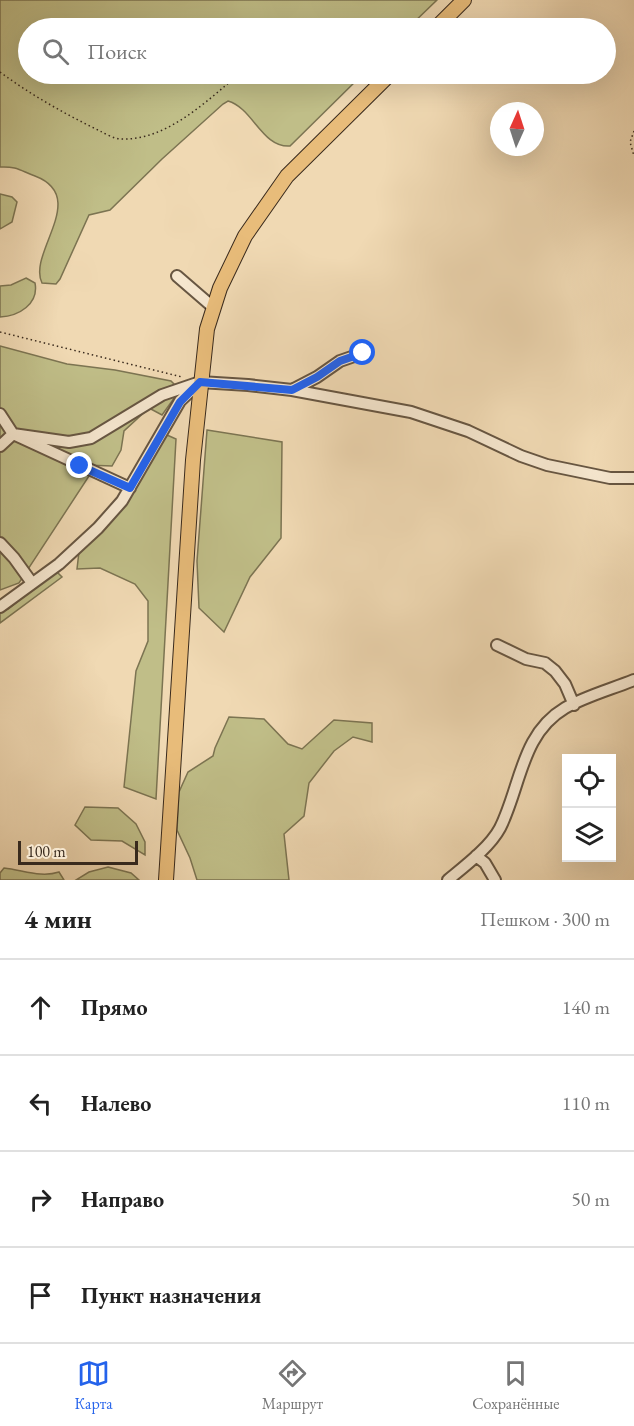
<!DOCTYPE html>
<html lang="ru">
<meta charset="utf-8">
<style>
body{margin:0;font-family:"EB Garamond",serif;background:#f2f2f2;color:#222}
.controls{position:absolute;right:18px;bottom:18px;display:grid;overflow:hidden;border-radius:0px;box-shadow:0 6px 24px #0002}
.controls button{width:54px;height:54px;display:grid;place-items:center;padding:0;border:0;border-bottom:2px solid #e0e0e0;background:#fff;color:#222;font:30px sans-serif}
.compass{position:absolute;left:490px;top:102px;width:54px;height:54px;border-radius:50%;background:#fff;box-shadow:0 6px 24px #0002;rotate:3deg}
.scale{position:absolute;left:18px;bottom:15px;width:120px;box-sizing:border-box;padding-left:6px;border:3px solid #392a1d;border-top:0;font-size:16px;line-height:21px;white-space:nowrap;color:#392a1d;-webkit-text-stroke:4px #f5e6ce;paint-order:stroke}
.stop{position:absolute;width:18px;height:18px;margin:-14px;border:4px solid #2563eb;border-radius:50%;background:#fff}
.stop.end{background:#2563eb;border-color:#fff;box-shadow:0 2px 6px #0008}
.list{margin:0;padding:0;list-style:none}
h2{display:flex;justify-content:space-between;align-items:center;height:78px;margin:0;padding:0 24px;font-size:26px}
h2 small{font-size:20px;font-weight:400;color:#767676}
.list li{display:grid;grid-template-columns:39px 1fr auto;gap:18px;align-items:center;box-sizing:border-box;height:96px;padding:0 24px;border-top:2px solid #e0e0e0}
.list b{display:block;font-size:22px;white-space:nowrap}
.list em{font-size:20px;font-style:normal;color:#767676}
.icon{flex:none;width:33px;height:33px;fill:none;stroke:currentColor;stroke-width:2;stroke-linecap:round;stroke-linejoin:round}
.map{position:relative;flex:none;width:634px;height:880px;overflow:hidden}
.search{position:absolute;background:#fff;box-shadow:0 6px 24px #0002;left:18px;right:18px;top:18px;height:66px;display:flex;align-items:center;gap:15px;box-sizing:border-box;padding:0 21px;border-radius:33px;color:#767676;font-size:22px}
.sheet{height:462px;background:#fff}
nav{display:flex;justify-content:space-around;align-items:center;box-sizing:border-box;height:84px;border-top:2px solid #e0e0e0;background:#fff;font-size:16px;color:#767676}
nav a{display:grid;justify-items:center;gap:3px}
nav .on{color:#2563eb}
.map>svg:first-child{display:block}
</style>
<div class="map">
<svg width="634" height="880" viewBox="0 0 634 880">
<rect width="100%" height="100%" fill="#f0d9b3"/>
<filter id="stains"><feTurbulence type="fractalNoise" baseFrequency=".00333" numOctaves="4"/><feColorMatrix values="0 0 0 0 .2 0 0 0 0 .09 0 0 0 0 .02 0 0 0 .5 -.17"/></filter>
<radialGradient id="worn" r=".72"><stop offset=".6" stop-color="#630" stop-opacity="0"/><stop offset="1" stop-color="#630" stop-opacity=".3"/></radialGradient>
<path fill="#c0be88" stroke="#7c7452" stroke-width="1.5" d="M0,0H437L408,28H28V74H363L290,146C262,148 253,108 228,101L223,104L162,159L110,210L89,215L60,279L56,284L42,283C27,253 90,197 35,176C21,171 17,166 0,167Z
M0,194L12,197L17,202L12,222L0,229Z
M26,278L35,283C39,304 19,316 0,317V286L11,285Z
M0,346L67,364L115,370L171,381L180,390L162,415L149,408L124,431L121,450L112,466L85,465L4,430L89,476L19,583L0,590Z
M207,430L282,442L281,538L250,577L224,632L199,608L197,561Z
M167,435L176,439L156,799L124,787L136,671L148,641V601L135,584L100,568L77,569L80,543L135,486Z
M56,571L62,577L0,623V612L8,609Z
M229,717L264,719L288,744L302,749L334,720L372,723V742L353,737L334,751L309,783L304,816L284,834L289,880H197L190,858L177,830L179,792L188,772L213,756L215,748Z
M85,807L118,808L136,824L145,842V855L122,841L91,840L75,825Z
M108,867L131,873L139,880H76L89,872Z
M4,868C23,870 41,878 59,872L64,880H0V873Z"/>
<g fill="none" stroke-linecap="round" stroke-linejoin="round">
<defs>
<path id="minor" d="M177,276L214,308
M292,390L317,377L340,361L363,353
M0,414L13,434L130,488
M0,446L13,434L69,442L91,438L162,395L200,382L248,385L292,390L411,412L468,431L521,456L547,465L610,478H634
M0,543L14,558L32,583
M0,607L59,564L98,528L122,501L180,401L198,384
M497,645L526,659L545,663L555,671L565,684L574,705
M476,856L485,863L495,880
M448,880C465,866 490,847 500,828C521,786 521,734 565,708C586,696 612,689 634,680"/>
<path id="major" d="M436,28L464,0
M166,880L193,460L207,329L220,288L245,236L287,176L390,74"/>
</defs>
<use href="#minor" stroke="#675642" stroke-width="14"/>
<use href="#major" stroke="#392a1d" stroke-width="16"/>
<path stroke="#392a1d" stroke-width="1.5" stroke-dasharray="1.5 3" stroke-linecap="butt" d="M0,72C31,95 65,114 100,131C106,134 114,139 121,139C166,141 207,101 239,74
M634,131L630,142L634,156
M0,332L182,377"/>
<use href="#minor" stroke="#f5e6ce" stroke-width="10"/>
<use href="#major" stroke="#e8bc7a" stroke-width="14"/>
</g>
<g fill="none" stroke-linecap="round" stroke-linejoin="round">
<path stroke="#2563eb" stroke-width="8" d="M80,466L130,488L180,402L200,382L292,390L317,377L340,361L363,353"/>
</g>
<rect width="100%" height="100%" filter="url(#stains)"/>
<rect width="100%" height="100%" fill="url(#worn)"/>
</svg>
<div class="controls">
<button><svg class="icon" aria-label="locate" viewBox="0 0 24 24"><circle cx="12" cy="12" r="6"/><path d="M12 2v4M12 18v4M2 12h4M18 12h4"/></svg></button>
<button><svg class="icon" aria-label="layers" viewBox="0 0 24 24"><path d="M12 4l9 5-9 5-9-5zM3 14l9 5 9-5"/></svg></button>
</div>
<svg class="compass" viewBox="-18 -18 36 36"><path d="M0-13l5 13h-10z" fill="#e53935"/><path d="M0 13l5-13h-10z" fill="#767676"/></svg>
<div class="scale">100 m</div>
<div class="stop" style="left:363px;top:353px"></div>
<div class="stop end" style="left:80px;top:466px"></div>
<div class="search"><svg class="icon" aria-label="search" viewBox="0 0 24 24"><circle cx="10" cy="10" r="6"/><path d="M15 15l6 6"/></svg>Поиск</div>
</div>
<section class="sheet">
<h2>4 мин<small>Пешком · 300 m</small></h2>
<ul class="list">
<li><svg class="icon" aria-label="ahead" viewBox="0 0 24 24"><path d="M12 20V5M6 11l6-6 6 6"/></svg><div><b>Прямо</b></div><em>140 m</em></li>
<li><svg class="icon" aria-label="left" viewBox="0 0 24 24"><path d="M17 20v-9H6M10 6l-5 5 5 5"/></svg><div><b>Налево</b></div><em>110 m</em></li>
<li><svg class="icon" aria-label="right" viewBox="0 0 24 24"><path d="M7 20v-9h11M14 6l5 5-5 5"/></svg><div><b>Направо</b></div><em>50 m</em></li>
<li><svg class="icon" aria-label="arrive" viewBox="0 0 24 24"><path d="M6 21V4h12l-3 4 3 4H6"/></svg><div><b>Пункт назначения</b></div></li>
</ul>
</section>
<nav>
<a class="on"><svg class="icon" aria-label="map" viewBox="0 0 24 24"><path d="M3 6l6-2 6 2 6-2v14l-6 2-6-2-6 2zM9 4v14M15 6v14"/></svg>Карта</a>
<a><svg class="icon" aria-label="directions" viewBox="0 0 24 24"><path d="M12 3l9 9-9 9-9-9zM9 14v-3h6M13 9l2 2-2 2"/></svg>Маршрут</a>
<a><svg class="icon" aria-label="saved" viewBox="0 0 24 24"><path d="M7 4h10v16l-5-4-5 4z"/></svg>Сохранённые</a>
</nav>
